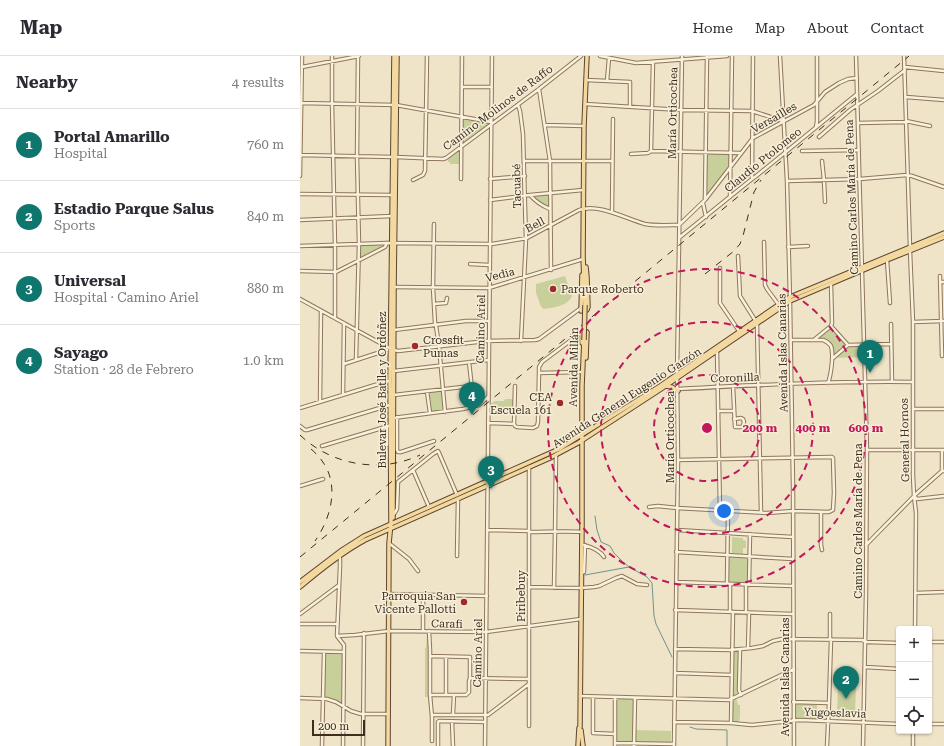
<!DOCTYPE html>
<meta charset="utf-8">
<style>
body{margin:0;font-family:"Roboto Serif",serif;background:#f2f2f3;color:#2b2b33}
.controls{position:absolute;right:12px;bottom:12px;display:grid;overflow:hidden;border-radius:4px;box-shadow:0 1px 3px #0004}
.controls button{width:36px;height:36px;display:grid;place-items:center;padding:0;border:0;border-bottom:1px solid #e1e1e2;background:#fff;color:#2b2b33;font:20px sans-serif}
.scale{position:absolute;left:12px;bottom:10px;width:53px;box-sizing:border-box;padding-left:4px;border:2px solid #3d2e20;border-top:0;font-size:11px;line-height:14px;white-space:nowrap;color:#3d2e20;-webkit-text-stroke:3px #f7eed8;paint-order:stroke}
.you{position:absolute;left:424px;top:455px;width:14px;height:14px;margin:-10px;border:3px solid #fff;border-radius:50%;background:#1a73e8;box-shadow:0 0 0 6px #1a73e833}
.badge{display:grid;place-items:center;width:26px;height:26px;border-radius:50%;background:#0f766e;color:#fff;font-size:13px;font-weight:700}
.pin{position:absolute;translate:-50% -33px;filter:drop-shadow(0 1px 2px #0008)}
.pin::after{content:'';position:absolute;top:21px;width:14px;height:12px;background:inherit;clip-path:polygon(0 0,100% 0,50% 100%)}
.list{margin:0;padding:0;list-style:none}
h2{display:flex;justify-content:space-between;align-items:center;height:52px;margin:0;padding:0 16px;font-size:17px}
h2 small{font-size:13px;font-weight:400;color:#7c7c81}
.list li{display:grid;grid-template-columns:26px 1fr auto;gap:12px;align-items:center;box-sizing:border-box;height:72px;padding:0 16px;border-top:1px solid #e1e1e2}
.list b{display:block;font-size:15px;white-space:nowrap}
.list p{margin:0;font-size:13px;white-space:nowrap;color:#7c7c81}
.list em{font-size:13px;font-style:normal;color:#7c7c81}
.icon{flex:none;width:22px;height:22px;fill:none;stroke:currentColor;stroke-width:2;stroke-linecap:round;stroke-linejoin:round}
.map{position:relative;flex:none;width:644px;height:690px;overflow:hidden}
header{display:flex;align-items:center;gap:24px;box-sizing:border-box;height:56px;padding:0 20px;background:#fff;border-bottom:1px solid #e1e1e2}
header strong{font-size:19px}
nav{display:flex;gap:22px;margin-inline-start:auto;font-size:14px}
main{display:flex}
aside{flex:1;background:#fff}
.map>svg:first-child{display:block}
</style>
<header>
<strong>Map</strong>
<nav><a>Home</a><a>Map</a><a>About</a><a>Contact</a></nav>
</header>
<main>
<aside>
<h2>Nearby<small>4 results</small></h2>
<ul class="list">
<li><span class="badge">1</span><div><b>Portal Amarillo</b><p>Hospital</p></div><em>760 m</em></li>
<li><span class="badge">2</span><div><b>Estadio Parque Salus</b><p>Sports</p></div><em>840 m</em></li>
<li><span class="badge">3</span><div><b>Universal</b><p>Hospital · Camino Ariel</p></div><em>880 m</em></li>
<li><span class="badge">4</span><div><b>Sayago</b><p>Station · 28 de Febrero</p></div><em>1.0 km</em></li>
</ul>
</aside>
<div class="map">
<svg width="644" height="690" viewBox="0 0 644 690">
<rect width="100%" height="100%" fill="#f0e4c8"/>
<path fill="#c9cf9b" d="M164,62L189,67V68L165,87H163L162,86V64Z
M157,95H159L160,97V108H150V106H148V102Z
M409,97L428,98C431,101 430,107 428,111L409,138L406,140L407,99Z
M248,139L249,140V149L247,151L239,147L234,141L235,140Z
M81,188V191L62,202L60,201V190L61,189Z
M265,220L272,240C268,250 253,252 243,253L242,251H241L236,237V228Z
M530,272H531L547,289L533,301L531,290L518,282Z
M549,290H564V301L538,302L537,300Z
M141,335L144,354L132,356L131,355L128,337L130,336Z
M205,343H213V356L190,355V348L195,345H204Z
M432,481L443,482V484L446,485V492H443V498L432,497Z
M428,501H430L448,502V526H431L429,525Z
M128,576L129,590V641H125V592H126L127,577Z
M439,594V638L433,642L432,637L433,597L435,595Z
M24,597L43,598L42,648L24,642Z
M538,629L556,630L555,658L537,657Z
M317,642L333,643L334,644L333,685L332,686H317L316,684Z
M436,642L438,649H440V661L439,667L432,665V644Z
M494,647L517,648V663L495,662Z
M336,674L371,675V686H337L335,684Z"/>
<g fill="none" stroke-linecap="round" stroke-linejoin="round">
<path stroke="#6f938a" stroke-width="1" d="M295,460L297,474L301,486L310,490L314,497L322,505L329,511L347,521L352,527L354,560L356,568L372,601
M285,519L329,511
M390,671L396,673L427,674V690"/>
<defs>
<path id="minor" d="M32,0V47L35,189V262
M300,0L336,7L427,0
M480,0L487,125L490,245L493,429L494,690
M556,0L567,394L566,538L563,690
M604,0L610,191
M2,11L59,0
M605,11L644,15
M286,24L330,26V50
M307,25L309,2
M162,31H192
M239,33L250,105L251,214
M606,41L644,44
M0,47L96,49L191,66
M285,48L381,54L452,55L483,65
M218,49L220,55L223,78L225,150L226,183L221,285
M606,65L630,70
M558,67L606,66
M245,69L284,70
M516,71L517,65V0
M519,81L550,54L578,35L605,14
M351,95L353,6
M502,95L559,94
M331,98L348,97L351,95L440,97
M0,99L93,101
M96,101L143,103L146,102L239,33L281,0
M225,105H312
M522,105L524,124L525,146
M0,120L2,0
M161,123L162,0
M190,123L225,120
M452,123L453,0
M113,124L123,119L125,115L127,0
M487,125L560,123L607,119L612,120L644,131
M0,138L92,139
M430,141L432,0
M405,143L407,0
M190,144L230,139
M403,147L406,161
M250,153C242,150 236,146 230,139L283,134
M312,156L313,63
M0,164L92,160
M134,168L133,232L135,267L136,270L139,290L145,356
M380,181L452,123L455,121L557,38
M464,186L465,229L467,233L478,248
M0,190L87,187L192,188L227,182L279,154C299,147 326,163 345,168C354,170 371,169 379,169L405,144L453,82L514,49L525,36L539,27L548,23L557,22
M488,191L508,190
M610,195L613,266V419L614,440L616,457L615,573
M438,200L440,240L455,264
M587,204L590,247
M170,208L189,209
M420,212V247L439,275
M0,215L36,216L85,191L87,187
M640,220L642,300
M640,226H644
M531,228L532,267L531,270
M94,231L189,232L283,203
M0,243L91,293L98,295L186,285L235,284L239,283L281,252
M134,248L146,247L147,242
M613,266L644,265
M457,268L461,456
M591,268L592,326
M531,270L548,289L591,288
M94,274L166,265H189
M515,283L531,270
M491,284H523C526,285 529,287 531,290C534,298 531,319 528,327
M417,295L420,455
M532,303L548,289
M56,304L59,188L57,101L58,0
M169,306L174,350
M44,308L87,294
M94,315L188,304
M239,317L281,316
M433,330L435,371H441L443,370L444,366L443,363L441,362L434,363
M378,333C456,329 535,325 613,326
M127,335L130,357
M43,339L44,267
M94,339L171,330
M20,346L21,255
M0,352L88,325H90
M613,353H644
M418,355H434
M97,361V394L98,396H101L134,385
M93,362L163,353L179,349L188,341
M188,367L214,368L215,370L217,371L233,372L237,370L238,366L239,317V311L242,306L282,276
M214,368L215,330
M0,370L5,374H7L90,349
M87,370V389
M22,390L92,369
M567,394H644
M642,394V415
M113,414L129,451
M0,430L23,423
M614,440L617,443L644,440
M349,451L358,450L377,452L467,457L493,455L529,456L533,454L534,437L533,402L532,401L378,404
M521,456V489L522,494
M94,458L97,453L98,426L133,398L138,395L139,397L157,439
M187,474L229,475
M377,474L493,481
M229,476C247,476 264,475 282,476
M90,488L109,503L118,515
M284,489C291,491 300,494 304,501
M566,489L617,437L642,415H644
M376,496L493,503
M39,500L40,503V510L37,580L44,589L43,690
M157,500L158,443
M282,517L284,516L285,489
M376,526L493,530
M427,528L428,455
M449,529L450,478
M229,531L281,532L294,531L299,530L316,522L322,520L337,528L347,529
M254,532L255,476L256,399
M616,537L644,536
M89,538L187,540
M123,538V575
M375,554L493,558
M430,556V529
M446,557V529
M0,558L39,529
M0,568H37
M129,575L130,594V639L132,661V685
M37,580L55,579L89,575L186,576L281,563
M530,584V558
M629,586H644
M448,592L449,557
M375,593L430,594L452,592L463,590L473,585L482,583L562,584L567,586L599,587
M440,593L439,634L441,639
M0,595L44,596
M146,601V639
M565,611L599,613
M375,617L432,619
M170,622L229,623
M130,639H166L169,636V625L170,622V601L130,600
M280,640L429,644L494,613
M293,641V677L315,678
M0,642L27,643L36,646L51,655L61,658H88
M493,646L529,647
M153,658L154,639
M132,659H188L229,628
M152,665L153,690
M374,666L431,667L452,669L499,664L599,668
M431,667L433,556
M629,668H644
M229,670V411
M315,687L374,688
M22,690L24,596
M63,690L64,577
M138,690V666L139,665L185,666
M185,690L192,0
M315,690V641
M334,690L335,642
M374,690L378,404L377,317L382,0
M527,690L529,647L531,584
M613,690V675"/>
<path id="major" d="M282,219L281,255L287,254L288,251L287,221L286,211
M285,249L283,200L284,70L287,0
M282,287V276L285,275L287,276L286,302
M366,330L372,331L378,335
M93,462L94,231L97,0
M0,526L42,494L64,480L259,393L360,330L490,241L644,177
M0,531C20,514 41,497 65,484L250,402L261,396L278,387L361,333L490,245L587,204L644,181
M281,674L283,690
M88,690L89,487L91,467L90,325L94,0
M278,690L279,672L280,671L282,470V330L284,284"/>
</defs>
<use href="#minor" stroke="#8d765c" stroke-width="4.5"/>
<use href="#major" stroke="#5b4430" stroke-width="5.5"/>
<use href="#minor" stroke="#faf1dc" stroke-width="2.5"/>
<use href="#major" stroke="#f3d9a0" stroke-width="3.5"/>
<path stroke="#3d2e20" stroke-width="1" stroke-dasharray="7 7" stroke-linecap="butt" d="M405,218L434,195L440,188L443,180L454,136L461,124
M0,379C31,409 80,418 120,399
M11,393C18,399 23,405 27,413C38,437 29,465 15,485
M0,501L609,0"/>
<defs>
<path id="major-bridge" d="M284,284L285,249"/>
</defs>
<use href="#major-bridge" stroke="#5b4430" stroke-width="5.5" stroke-linecap="butt"/>
<use href="#major-bridge" stroke="#f3d9a0" stroke-width="3.5"/>
</g>
<g fill="none" stroke="#c2185b" stroke-width="2" stroke-dasharray="7 5">
<circle cx="407" cy="372" r="53"/>
<circle cx="407" cy="372" r="106"/>
<circle cx="407" cy="372" r="159"/>
</g>
<g fill="#9e2a2b" stroke="#f7eed8" stroke-width="1.5">
<circle cx="253" cy="233" r="4"/>
<circle cx="115" cy="290" r="4"/>
<circle cx="260" cy="347" r="4"/>
<circle cx="164" cy="546" r="4"/>
</g>
<g text-anchor="middle" dominant-baseline="central" stroke-width="3" stroke-linejoin="round" paint-order="stroke">
<g font-size="11" fill="#3d2e20" stroke="#f7eed8">
<text transform="translate(198 52) rotate(-37)">Camino Molinos de Raffo</text>
<text transform="translate(373 57) rotate(-89)">María Orticochea</text>
<text transform="translate(474 62) rotate(-30)">Versailles</text>
<text transform="translate(463 104) rotate(-39)">Claudio Ptolomeo</text>
<text transform="translate(217 130) rotate(-91)">Tacuabé</text>
<text transform="translate(552 141) rotate(-92)">Camino Carlos María de Pena</text>
<text transform="translate(235 169) rotate(-27)">Bell</text>
<text transform="translate(200 219) rotate(-14)">Vedia</text>
<text transform="translate(181 273) rotate(-89)">Camino Ariel</text>
<text transform="translate(483 297) rotate(-91)">Avenida Islas Canarias</text>
<text transform="translate(274 311) rotate(-89)">Avenida Millán</text>
<text transform="translate(435 322) rotate(-2)">Coronilla</text>
<text transform="translate(82 334) rotate(-90)">Bulevar José Batlle y Ordóñez</text>
<text transform="translate(327 342) rotate(-33)">Avenida General Eugenio Garzón</text>
<text transform="translate(370 381) rotate(-90)">María Orticochea</text>
<text transform="translate(605 384) rotate(-91)">General Hornos</text>
<text transform="translate(558 465) rotate(-90)">Camino Carlos María de Pena</text>
<text transform="translate(221 540) rotate(-90)">Piribebuy</text>
<text transform="translate(147 568) rotate(1)">Carafi</text>
<text transform="translate(178 597) rotate(-89)">Camino Ariel</text>
<text transform="translate(485 621) rotate(-90)">Avenida Islas Canarias</text>
<text transform="translate(535 657) rotate(2)">Yugoeslavia</text>
</g>
<g font-size="11" fill="#3d2e20" stroke="#f7eed8" text-anchor="start">
<text x="261" y="233">Parque Roberto</text>
<text x="123" y="284">Crossfit<tspan x="123" dy="13">Pumas</tspan></text>
<text x="252" y="341" text-anchor="end">CEA<tspan x="252" dy="13">Escuela 161</tspan></text>
<text x="156" y="540" text-anchor="end">Parroquia San<tspan x="156" dy="13">Vicente Pallotti</tspan></text>
</g>
</g>
<circle cx="407" cy="372" r="6" fill="#c2185b" stroke="#f7eed8" stroke-width="2"/>
<g font-size="12" text-anchor="middle" font-weight="bold" fill="#c2185b" stroke="#f7eed8" stroke-width="3" stroke-linejoin="round" paint-order="stroke">
<text x="460" y="376">200 m</text>
<text x="513" y="376">400 m</text>
<text x="566" y="376">600 m</text>
</g>
</svg>
<div class="controls">
<button>+</button>
<button>−</button>
<button><svg class="icon" aria-label="locate" viewBox="0 0 24 24"><circle cx="12" cy="12" r="6"/><path d="M12 2v4M12 18v4M2 12h4M18 12h4"/></svg></button>
</div>
<div class="scale">200 m</div>
<div class="you"></div>
<div class="pin badge" style="left:570px;top:317px">1</div>
<div class="pin badge" style="left:546px;top:643px">2</div>
<div class="pin badge" style="left:191px;top:433px">3</div>
<div class="pin badge" style="left:172px;top:359px">4</div>
</div>
</main>
